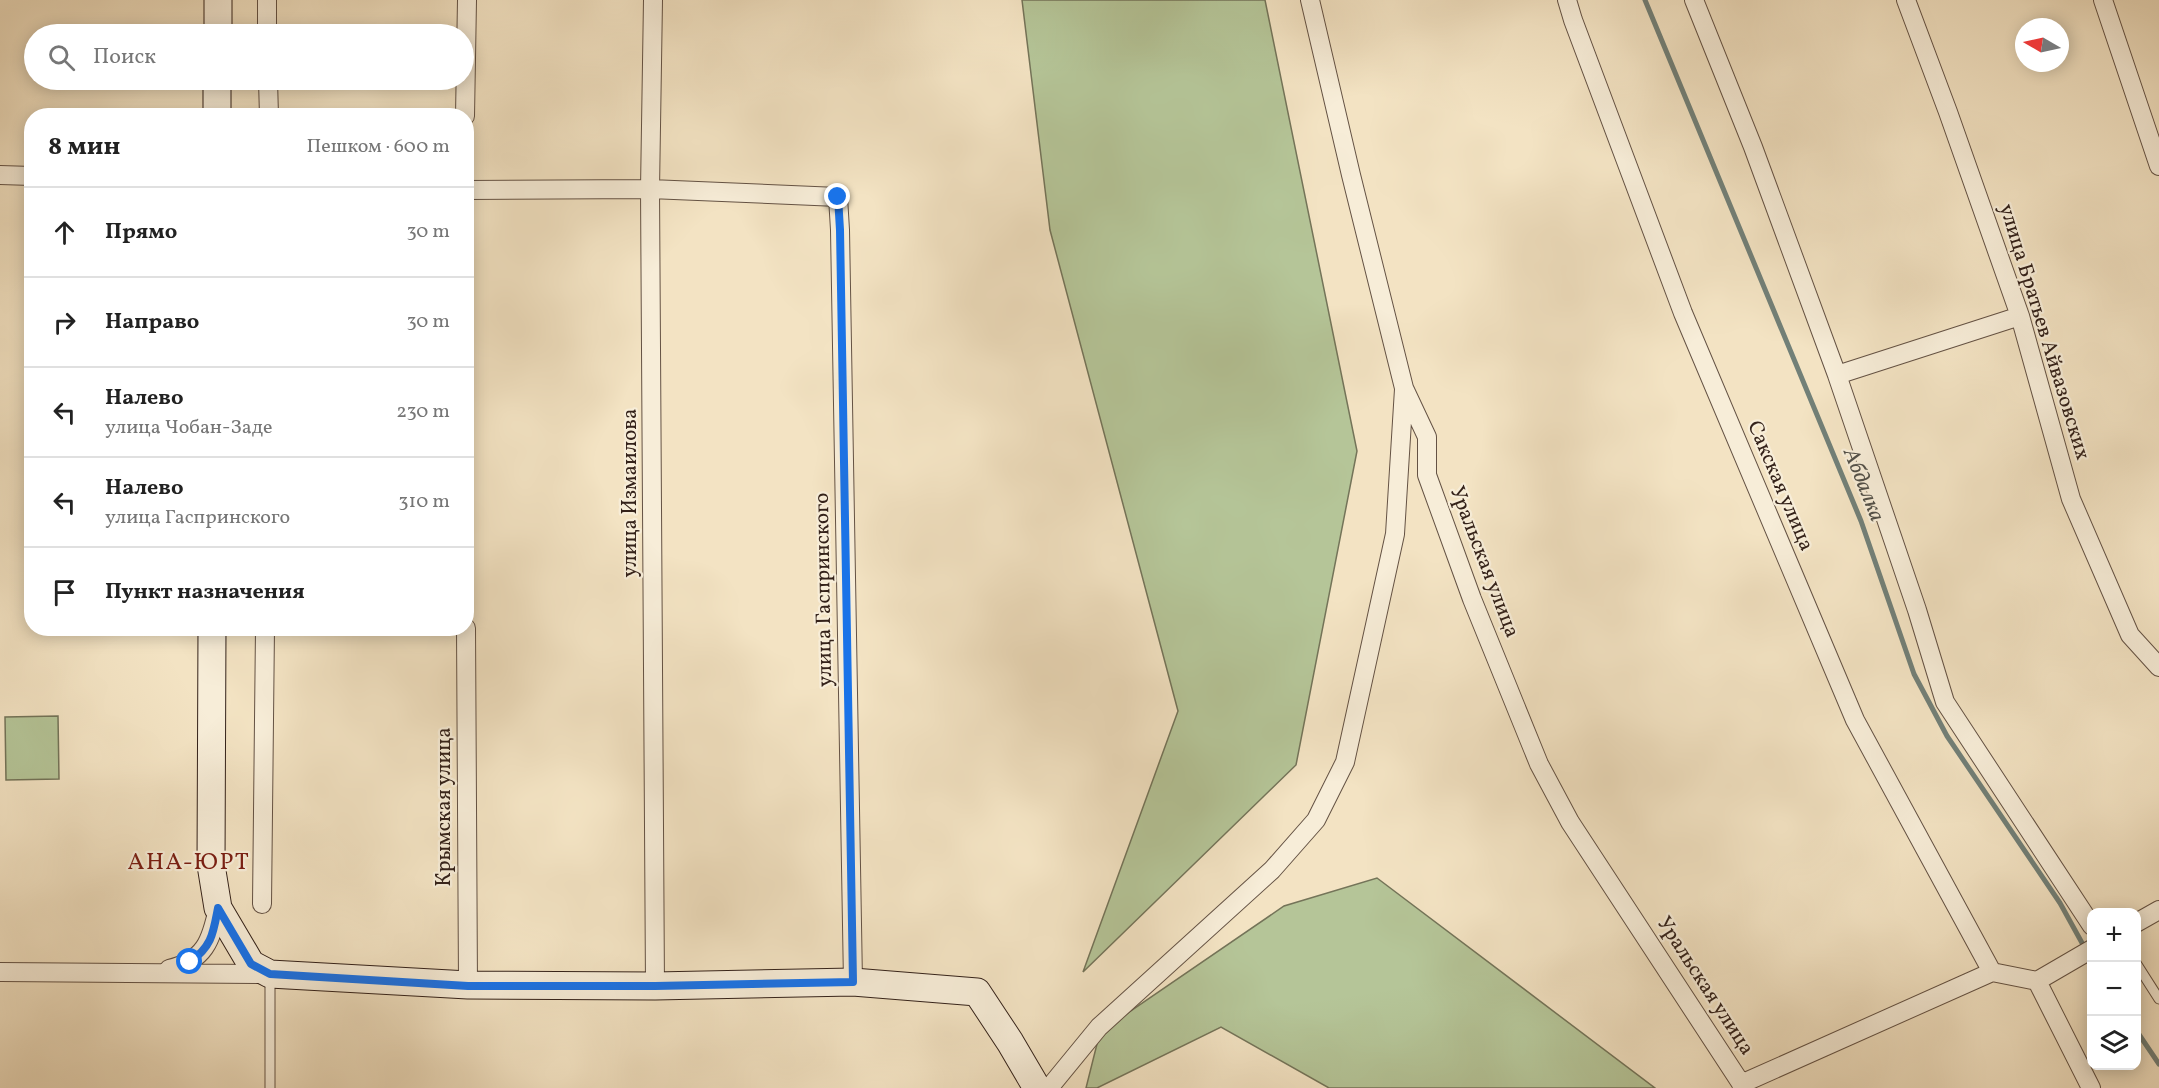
<!DOCTYPE html>
<html lang="ru">
<meta charset="utf-8">
<style>
body{margin:0;font-family:Vollkorn,serif;background:#f2f2f2;color:#222}
.controls{position:absolute;right:18px;bottom:18px;display:grid;overflow:hidden;border-radius:12px;box-shadow:0 3px 15px #0003}
.controls button{width:54px;height:54px;display:grid;place-items:center;padding:0;border:0;border-bottom:2px solid #e0e0e0;background:#fff;color:#222;font:30px sans-serif}
.compass{position:absolute;left:2015px;top:18px;width:54px;height:54px;border-radius:50%;background:#fff;box-shadow:0 3px 15px #0003;rotate:279deg}
.stop{position:absolute;width:18px;height:18px;margin:-14px;border:4px solid #1a73e8;border-radius:50%;background:#fff}
.stop.end{background:#1a73e8;border-color:#fff;box-shadow:0 2px 6px #0008}
.list{margin:0;padding:0;list-style:none}
h2{display:flex;justify-content:space-between;align-items:center;height:78px;margin:0;padding:0 24px;font-size:26px}
h2 small{font-size:20px;font-weight:400;color:#767676}
.list li{display:grid;grid-template-columns:39px 1fr auto;gap:18px;align-items:center;box-sizing:border-box;height:90px;padding:0 24px;border-top:2px solid #e0e0e0}
.list b{display:block;font-size:22px;white-space:nowrap}
.list p{margin:0;font-size:20px;white-space:nowrap;color:#767676}
.list em{font-size:20px;font-style:normal;color:#767676}
.icon{flex:none;width:33px;height:33px;fill:none;stroke:currentColor;stroke-width:2;stroke-linecap:round;stroke-linejoin:round}
.map{position:relative;flex:none;width:2159px;height:1088px;overflow:hidden}
.search{position:absolute;background:#fff;box-shadow:0 3px 15px #0003;left:24px;top:24px;width:450px;height:66px;display:flex;align-items:center;gap:15px;box-sizing:border-box;padding:0 21px;border-radius:33px;color:#767676;font-size:22px}
.panel{position:absolute;background:#fff;box-shadow:0 3px 15px #0003;left:24px;top:108px;width:450px;height:528px;border-radius:24px}
.map>svg:first-child{display:block}
</style>
<div class="map">
<svg width="2159" height="1088" viewBox="0 0 2159 1088">
<rect width="100%" height="100%" fill="#f3e3c3"/>
<filter id="stains"><feTurbulence type="fractalNoise" baseFrequency=".00333" numOctaves="4"/><feColorMatrix values="0 0 0 0 .2 0 0 0 0 .09 0 0 0 0 .02 0 0 0 .5 -.17"/></filter>
<radialGradient id="worn" r=".72"><stop offset=".6" stop-color="#630" stop-opacity="0"/><stop offset="1" stop-color="#630" stop-opacity=".3"/></radialGradient>
<path fill="#b5c598" stroke="#747459" stroke-width="1.5" d="M1022,0H1265L1357,451L1296,765L1083,972L1178,711L1050,230Z
M58,716L59,779L6,780L5,717Z
M1377,878L1655,1088H1329L1221,1027L1097,1088H1086L1100,1032L1284,906Z"/>
<g fill="none" stroke-linecap="round" stroke-linejoin="round">
<path stroke="#728078" stroke-width="5" d="M1645,0L1861,521L1914,674L1947,736L2060,903L2092,961
M2136,1030L2159,1064"/>
<defs>
<path id="service" d="M2136,963L2159,999
M270,977V1088"/>
<path id="minor" d="M267,0V34
M653,0L650,189L655,986
M1310,0L1351,175L1404,388L1427,437V475L1472,599L1539,764L1570,822L1744,1088
M1567,0L1573,20L1683,313L1855,720L1992,972
M1694,0L1753,147L1837,375L1917,610L1945,702L2092,926
M1906,0L1948,112L2020,316L2071,499L2130,635L2159,667
M2103,0L2159,166
M268,80L269,116
M465,116L467,0
M0,175L32,176
M466,190L650,189L838,197L840,230L853,982
M1837,375L2020,316
M466,628L468,985
M262,904L265,628
M2136,923L2159,910
M169,969C205,960 211,941 218,908
M0,972L265,974
M2037,981L2091,1088
M1741,1084L1992,972L2037,981L2092,949
M1049,1088L1099,1027L1272,870L1316,820L1345,762L1395,534L1404,389"/>
<path id="secondary" d="M218,34V0
M217,116V80
M212,628L211,865L218,908L251,964L270,974L468,985L655,986L853,982L977,992L1010,1042L1037,1088"/>
</defs>
<use href="#service" stroke="#645244" stroke-width="11"/>
<use href="#minor" stroke="#645244" stroke-width="20"/>
<use href="#secondary" stroke="#34221a" stroke-width="29"/>
<use href="#service" stroke="#f7edd8" stroke-width="9"/>
<use href="#minor" stroke="#f7edd8" stroke-width="18"/>
<use href="#secondary" stroke="#f7edd8" stroke-width="27"/>
</g>
<g fill="none" stroke-linecap="round" stroke-linejoin="round">
<path stroke="#1a73e8" stroke-width="8" d="M190,962C212,946 213,934 218,908L251,964L270,974L468,986H655L853,982L840,230L838,197"/>
</g>
<g text-anchor="middle" dominant-baseline="central" stroke-width="4.5" stroke-linejoin="round" paint-order="stroke">
<g font-size="21" fill="#34221a" stroke="#f7edd8">
<text transform="translate(2044 332) rotate(73)">улица Братьев Айвазовских</text>
<text transform="translate(1780 486) rotate(67)">Сакская улица</text>
<text transform="translate(630 493) rotate(-90)">улица Измаилова</text>
<text transform="translate(1484 562) rotate(69)">Уральская улица</text>
<text transform="translate(824 590) rotate(-91)">улица Гаспринского</text>
<text transform="translate(444 807) rotate(-90)">Крымская улица</text>
<text transform="translate(1705 986) rotate(57)">Уральская улица</text>
</g>
<g font-size="22" font-style="italic" fill="#535149" stroke="#f7edd8">
<text transform="translate(1863 485) rotate(68)">Абдалка</text>
</g>
<g font-size="24" letter-spacing="1.5" fill="#7a1f14" stroke="#f7edd8">
<text x="189" y="863">АНА-ЮРТ</text>
</g>
</g>
<rect width="100%" height="100%" filter="url(#stains)"/>
<rect width="100%" height="100%" fill="url(#worn)"/>
</svg>
<div class="controls">
<button>+</button>
<button>−</button>
<button><svg class="icon" aria-label="layers" viewBox="0 0 24 24"><path d="M12 4l9 5-9 5-9-5zM3 14l9 5 9-5"/></svg></button>
</div>
<svg class="compass" viewBox="-18 -18 36 36"><path d="M0-13l5 13h-10z" fill="#e53935"/><path d="M0 13l5-13h-10z" fill="#767676"/></svg>
<div class="stop" style="left:190px;top:962px"></div>
<div class="stop end" style="left:838px;top:197px"></div>
<div class="search"><svg class="icon" aria-label="search" viewBox="0 0 24 24"><circle cx="10" cy="10" r="6"/><path d="M15 15l6 6"/></svg>Поиск</div>
<section class="panel">
<h2>8 мин<small>Пешком · 600 m</small></h2>
<ul class="list">
<li><svg class="icon" aria-label="ahead" viewBox="0 0 24 24"><path d="M12 20V5M6 11l6-6 6 6"/></svg><div><b>Прямо</b></div><em>30 m</em></li>
<li><svg class="icon" aria-label="right" viewBox="0 0 24 24"><path d="M7 20v-9h11M14 6l5 5-5 5"/></svg><div><b>Направо</b></div><em>30 m</em></li>
<li><svg class="icon" aria-label="left" viewBox="0 0 24 24"><path d="M17 20v-9H6M10 6l-5 5 5 5"/></svg><div><b>Налево</b><p>улица Чобан-Заде</p></div><em>230 m</em></li>
<li><svg class="icon" aria-label="left" viewBox="0 0 24 24"><path d="M17 20v-9H6M10 6l-5 5 5 5"/></svg><div><b>Налево</b><p>улица Гаспринского</p></div><em>310 m</em></li>
<li><svg class="icon" aria-label="arrive" viewBox="0 0 24 24"><path d="M6 21V4h12l-3 4 3 4H6"/></svg><div><b>Пункт назначения</b></div></li>
</ul>
</section>
</div>
